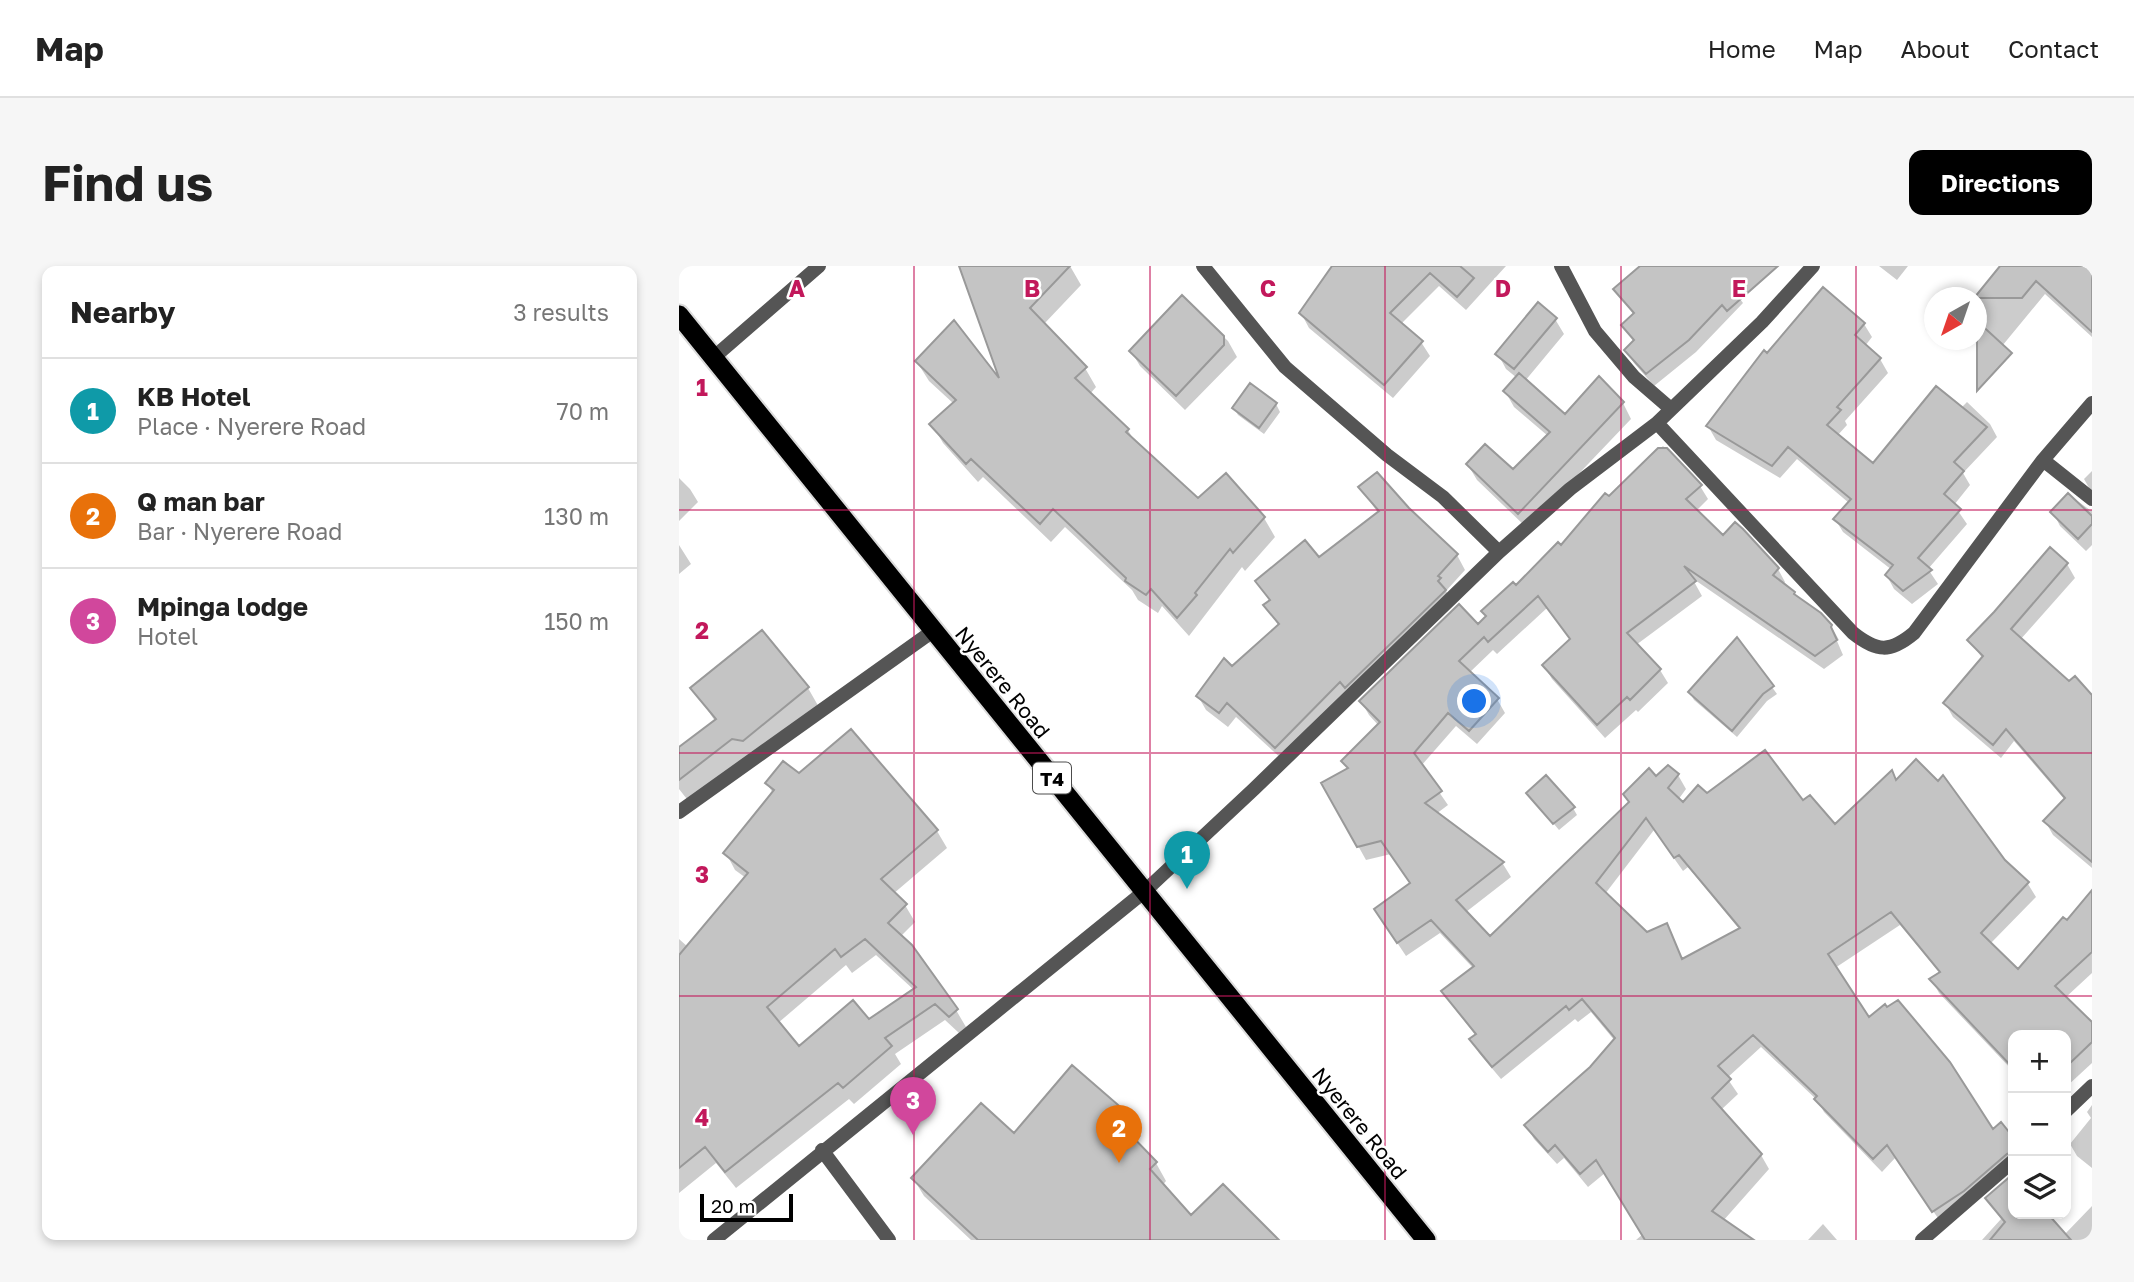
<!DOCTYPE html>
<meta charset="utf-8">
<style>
body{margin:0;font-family:"Golos Text",sans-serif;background:#f6f6f6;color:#222}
.controls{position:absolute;right:21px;bottom:21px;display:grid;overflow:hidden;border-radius:14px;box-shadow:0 4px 10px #0003}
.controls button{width:63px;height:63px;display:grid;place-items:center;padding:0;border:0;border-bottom:2px solid #e0e0e0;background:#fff;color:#222;font:35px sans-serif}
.compass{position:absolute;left:1245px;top:21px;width:63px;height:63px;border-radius:50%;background:#fff;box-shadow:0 4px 10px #0003;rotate:220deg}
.scale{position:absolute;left:21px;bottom:18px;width:93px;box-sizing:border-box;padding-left:7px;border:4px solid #000;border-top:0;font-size:19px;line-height:24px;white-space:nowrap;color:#000;-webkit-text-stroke:5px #fff;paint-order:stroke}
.you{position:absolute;left:796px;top:436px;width:24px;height:24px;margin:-18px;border:5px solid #fff;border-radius:50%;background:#1a73e8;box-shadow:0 0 0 10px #1a73e833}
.badge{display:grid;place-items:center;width:46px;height:46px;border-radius:50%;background:#000;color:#fff;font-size:23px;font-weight:700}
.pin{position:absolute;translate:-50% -58px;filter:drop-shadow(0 2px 4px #0008)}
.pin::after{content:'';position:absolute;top:37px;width:24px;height:21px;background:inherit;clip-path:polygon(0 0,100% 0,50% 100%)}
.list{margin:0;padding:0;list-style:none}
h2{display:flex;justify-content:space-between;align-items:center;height:91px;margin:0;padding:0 28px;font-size:30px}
h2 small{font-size:23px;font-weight:400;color:#767676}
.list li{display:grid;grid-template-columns:46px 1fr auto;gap:21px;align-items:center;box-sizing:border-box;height:105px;padding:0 28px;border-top:2px solid #e0e0e0}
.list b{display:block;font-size:26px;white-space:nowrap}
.list p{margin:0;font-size:23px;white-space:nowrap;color:#767676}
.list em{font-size:23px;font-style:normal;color:#767676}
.icon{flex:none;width:38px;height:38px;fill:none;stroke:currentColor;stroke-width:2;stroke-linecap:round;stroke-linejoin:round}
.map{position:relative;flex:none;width:1413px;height:974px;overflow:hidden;border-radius:14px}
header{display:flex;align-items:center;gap:42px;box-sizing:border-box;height:98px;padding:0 35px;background:#fff;border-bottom:2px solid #e0e0e0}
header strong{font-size:33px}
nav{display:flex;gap:38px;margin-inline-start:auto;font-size:24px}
.intro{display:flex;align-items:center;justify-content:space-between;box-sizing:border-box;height:168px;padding:0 42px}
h1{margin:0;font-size:49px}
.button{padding:18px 32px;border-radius:14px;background:#000;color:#fff;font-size:24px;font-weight:700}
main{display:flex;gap:42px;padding:0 42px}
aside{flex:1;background:#fff;border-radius:14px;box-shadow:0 4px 10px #0003}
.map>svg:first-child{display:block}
</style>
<header>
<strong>Map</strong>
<nav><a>Home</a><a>Map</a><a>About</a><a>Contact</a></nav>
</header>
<div class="intro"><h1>Find us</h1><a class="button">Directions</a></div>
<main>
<aside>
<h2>Nearby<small>3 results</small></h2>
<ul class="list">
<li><span class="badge" style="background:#0f9aa8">1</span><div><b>KB Hotel</b><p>Place · Nyerere Road</p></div><em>70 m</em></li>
<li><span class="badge" style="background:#e8710a">2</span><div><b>Q man bar</b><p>Bar · Nyerere Road</p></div><em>130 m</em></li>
<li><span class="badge" style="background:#d1479c">3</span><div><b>Mpinga lodge</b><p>Hotel</p></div><em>150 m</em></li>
</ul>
</aside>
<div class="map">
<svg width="1413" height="974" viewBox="0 0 1413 974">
<rect width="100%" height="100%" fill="#fff"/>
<path fill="#0003" fill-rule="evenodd" d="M282,0H391L402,19L365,58L406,102L417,121L411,128L449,164L457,178L519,235L585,252L596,271L566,305L563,301L510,370L483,340L479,347L459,334L453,324L386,261L372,276L304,211L299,216L264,177L253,158L275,138L250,115L238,96L324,120Z
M656,0H827L787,44L760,20L722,58L742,76L751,90L714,132L630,62L622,47Z
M964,0H1037L1064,37L1017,86L975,120L955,97L947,85L955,76L944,59L955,49L936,23Z
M1200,0H1229L1218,14Z
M1338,0H1413V71L1366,28L1314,91L1293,74H1297V32Z
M503,31L549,75L558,91L506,144L461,100L452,85Z
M876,53L885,68L846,115L886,150L944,137L952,153L848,262L798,214L789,199L834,206L869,170L835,141L826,125L838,112L827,103L819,88Z
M1185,58L1193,71L1186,80L1201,93L1209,107L1166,155L1168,159L1158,170L1194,200L1282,142L1288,136L1311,158L1318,171L1284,207L1291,219L1275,239L1288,258L1249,303L1259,318L1233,338L1215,323L1208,310L1213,304L1164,266L1156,253L1170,237L1118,193L1101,212L1037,174L1029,160L1089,90Z
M597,138L601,146L585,168L559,149L555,142Z
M984,180L1021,220L1029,233L1017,245L1044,272L1099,303L1106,316L1104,319L1152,360L1160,374L1158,375L1164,389L1145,403L1013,312L1023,330L957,379L981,404L989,417L959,446L957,444L926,472L873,413L865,400L892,374L868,342L818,388L814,384L790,407L818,433L826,447L798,478L777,460L742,500L769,539L757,548L824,598L832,611L787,646L811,673L977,512L999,509L1007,523L999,534L1004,539L1028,529L1124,537L1156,561L1217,516L1325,595L1349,618L1357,631L1311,678L1339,706L1388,657L1413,627V707L1386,732L1413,758V797L1387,821V769H1334V805L1260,727L1253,714L1262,708L1221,659L1156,702L1190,753L1313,865L1322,858L1334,873V902L1263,958L1217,891L1203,906L1145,846L1139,835L1082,781L1048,812L1059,828L1042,844L1082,889L1090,903L1044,955L1061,974H957L964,968L926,907L909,921L885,892L878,898L855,873L847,859L912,802L936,775L912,746L899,756L896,753L822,813L800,787L793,773L797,770L773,739L765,726L794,702L761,667L727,690L705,657L733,619L712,588L687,594L644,517L669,504L664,496L700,460L690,449L682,435L799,360ZM975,564L1004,605L1009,601L1061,664L1004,694L987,659L967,668L926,628Z
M1413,205V227L1405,213Z
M0,212L11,223L19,236L0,255Z
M682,222L729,244L778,289L786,304L767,325L769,328L605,495L557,451L549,461L527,444L519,430L600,360L587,340L591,336L578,315L640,293L699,247Z
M1390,229L1411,244H1413V279L1407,285L1381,260L1374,246Z
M0,279L12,298L0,308Z
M1388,298L1396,312L1341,374L1390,418L1413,431V602L1374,569L1366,555L1386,534L1335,475L1322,492L1274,451L1266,437L1304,393L1290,374Z
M83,366L129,422L141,443L11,537L0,523V483L36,455L14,422Z
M1058,373L1098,428L1088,435L1058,471L1015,434L1011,427Z
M120,509L258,565L268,582L214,628L226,639L236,656L221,671L277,744L287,761L280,767L266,754L216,788L222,798L175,838L170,833L57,922L37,897L0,927V673L9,681L67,612L56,604L47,587L94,527L88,518ZM197,689L235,724L190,755L120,782L99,757L167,699L173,707Z
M849,527L894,542L898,549L880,564Z
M1413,839V902L1398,890L1391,878L1412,852L1408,846Z
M452,852L462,870L456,877L477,897L487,915L483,920L512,952L595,974H292L245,930L234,912L335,870Z
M1334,910V948H1367L1385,969L1413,940V974H1303L1322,953L1308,933Z
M1144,958L1158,974H1129Z"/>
<path fill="#c4c4c4" stroke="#999" stroke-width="2" fill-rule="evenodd" d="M280,0H391L351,42L408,101L396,112L450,163L447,166L519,232L547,207L586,251L554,287L551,283L516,327L518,329L498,352L472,323L467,329L446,315L447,312L374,243L361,258L292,193L287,198L250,158L277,134L236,95L275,54L320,112Z
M653,0H781L795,12L778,31L751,7L711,47L744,75L705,119L620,47Z
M961,0H1099L1048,45L1043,39L1010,74L967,108L945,84L955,74L942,59L955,47L934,23Z
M1321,0H1413V66L1357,15L1343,32H1295Z
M1144,21L1186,57L1176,69L1202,92L1158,141L1162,144L1148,159L1194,197L1257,120L1308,161L1275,196L1285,205L1265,228L1282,243L1239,292L1253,304L1224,325L1206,309L1214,299L1154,253L1172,233L1109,181L1093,200L1027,160L1085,84L1088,87Z
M503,29L545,70V79L497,130L450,85Z
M859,36L878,52L835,103L816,88Z
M1298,55L1333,87L1298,125Z
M840,107L886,148L920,110L945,136L839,248L787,198L806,178L834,203L871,166L824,125Z
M571,117L598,137L580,162L553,142Z
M979,182H988L1023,219L1007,233L1044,269L1056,256L1064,263L1100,302L1094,309L1116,326L1115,328L1142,347L1153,359L1152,361L1158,374L1136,390L1005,300L1017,315L948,367L982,403L951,434L948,431L918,459L863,399L891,373L859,330L809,376L805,371L780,395L820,432L790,465L769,447L735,487L763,525L746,537L825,596L777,634L811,670L950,536L944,528L970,502L977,510L989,499L1000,508L989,522L1004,536L1019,519L1028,527L1086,484L1124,534L1131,529L1156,558L1213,504L1217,514L1237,493L1259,515L1264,509L1326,594L1350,616L1302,667L1339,703L1384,651L1388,654L1413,624V686L1376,720L1413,756V776L1387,801V769H1334V802L1250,713L1261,706L1212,646L1149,688L1190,751L1206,738L1208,741L1219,734L1271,796L1314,863L1322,856L1334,871V886L1328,888L1285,925L1253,946L1208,879L1194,893L1135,833L1138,830L1074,769L1039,800L1052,813L1033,832L1083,888L1033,945L1075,974H966L917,894L901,908L876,879L869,886L845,859L911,801L936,772L903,733L890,744L887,740L813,801L790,773L797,768L762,725L795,700L752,654L718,677L695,643L731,617L702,575L678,581L642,517L669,502L662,495L701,456L680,435L780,338L799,358L807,350L802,345L834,316L837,319L879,276L882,279L926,227L930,230ZM967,552L995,592L1000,589L1061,662L1003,693L988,657L968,666L917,617Z
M698,206L730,242L779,288L759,310L762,312L759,315L767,324L666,422L661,416L596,482L548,437L540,447L517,430L545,392L553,400L600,358L584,339L591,334L576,315L626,274L640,291L700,245L679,221Z
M1389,227L1413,250V258L1399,273L1371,246Z
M1371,281L1389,297L1332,363L1390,415L1396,410L1413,429V596L1364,555L1386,532L1327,463L1314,479L1264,437L1304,390L1288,374L1315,346Z
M83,364L130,421L64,475L53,473L0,514V481L37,453L11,422Z
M1058,371L1095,420L1084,428L1053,465L1009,426Z
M172,463L259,564L202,613L228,638L209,657L233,679L279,743L270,751L256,738L206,772L213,780L164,822L159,817L46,906L26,881L0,902V689L69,607L44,587L95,524L86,517L104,495L120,507ZM186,673L237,721L190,753L174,734L120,780L88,741L156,683L162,691Z
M867,509L896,541L874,558L847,527Z
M393,799L453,851L444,861L478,896L471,903L512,949L544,918L600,974H299L232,912L302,837L335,867Z
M1334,908V948H1369L1392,974H1311L1326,956L1306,932Z"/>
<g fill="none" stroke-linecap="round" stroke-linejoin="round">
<defs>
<path id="trunk" d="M0,49L747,974"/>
</defs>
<use href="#trunk" stroke="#dbdbdb" stroke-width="23"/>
<path stroke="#555" stroke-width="14" d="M524,0L606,101L708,189L764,231L820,286
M882,0L916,65L955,111L992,143
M34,92L140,0
M978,157L1174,367C1198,386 1211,387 1235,367L1364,194L1413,137
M1364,194L1413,233
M0,546L254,365
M1387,845L1413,820
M143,884L210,974
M35,974L466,625L575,523L820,286L891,223L978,157L1083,56L1134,0
M1243,974L1334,895"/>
<use href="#trunk" stroke="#000" stroke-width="19"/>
</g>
<path fill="none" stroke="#c2185b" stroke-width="2" stroke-opacity="0.55" d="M235,0V974M471,0V974M706,0V974M942,0V974M1177,0V974M0,244H1413M0,487H1413M0,730H1413"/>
<g text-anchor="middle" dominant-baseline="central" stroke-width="5" stroke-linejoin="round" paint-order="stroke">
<rect fill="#fff" stroke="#4c4c4c" stroke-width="2" x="354" y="496.5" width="38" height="31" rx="5"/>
<g font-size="19" font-weight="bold" fill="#000">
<text x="373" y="512">T4</text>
</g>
<g font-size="21" fill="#000" stroke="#fff">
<text transform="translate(324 416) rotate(51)">Nyerere Road</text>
<text transform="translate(681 857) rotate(51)">Nyerere Road</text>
</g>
</g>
<g font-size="23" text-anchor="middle" font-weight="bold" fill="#c2185b" stroke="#fff" stroke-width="5" stroke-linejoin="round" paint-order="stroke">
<text x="118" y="31">A</text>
<text x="353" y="31">B</text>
<text x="589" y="31">C</text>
<text x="824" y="31">D</text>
<text x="1060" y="31">E</text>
<text x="23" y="130">1</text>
<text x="23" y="373">2</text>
<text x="23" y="617">3</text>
<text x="23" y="860">4</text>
</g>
</svg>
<div class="controls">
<button>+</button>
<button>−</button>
<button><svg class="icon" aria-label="layers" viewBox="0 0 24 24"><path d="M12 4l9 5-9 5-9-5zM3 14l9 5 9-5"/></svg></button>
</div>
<svg class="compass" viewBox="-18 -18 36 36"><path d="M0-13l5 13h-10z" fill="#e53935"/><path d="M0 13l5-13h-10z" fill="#767676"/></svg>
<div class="scale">20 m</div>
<div class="you"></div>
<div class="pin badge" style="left:508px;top:623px;background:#0f9aa8">1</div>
<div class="pin badge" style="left:440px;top:897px;background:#e8710a">2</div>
<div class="pin badge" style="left:234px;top:869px;background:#d1479c">3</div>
</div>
</main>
